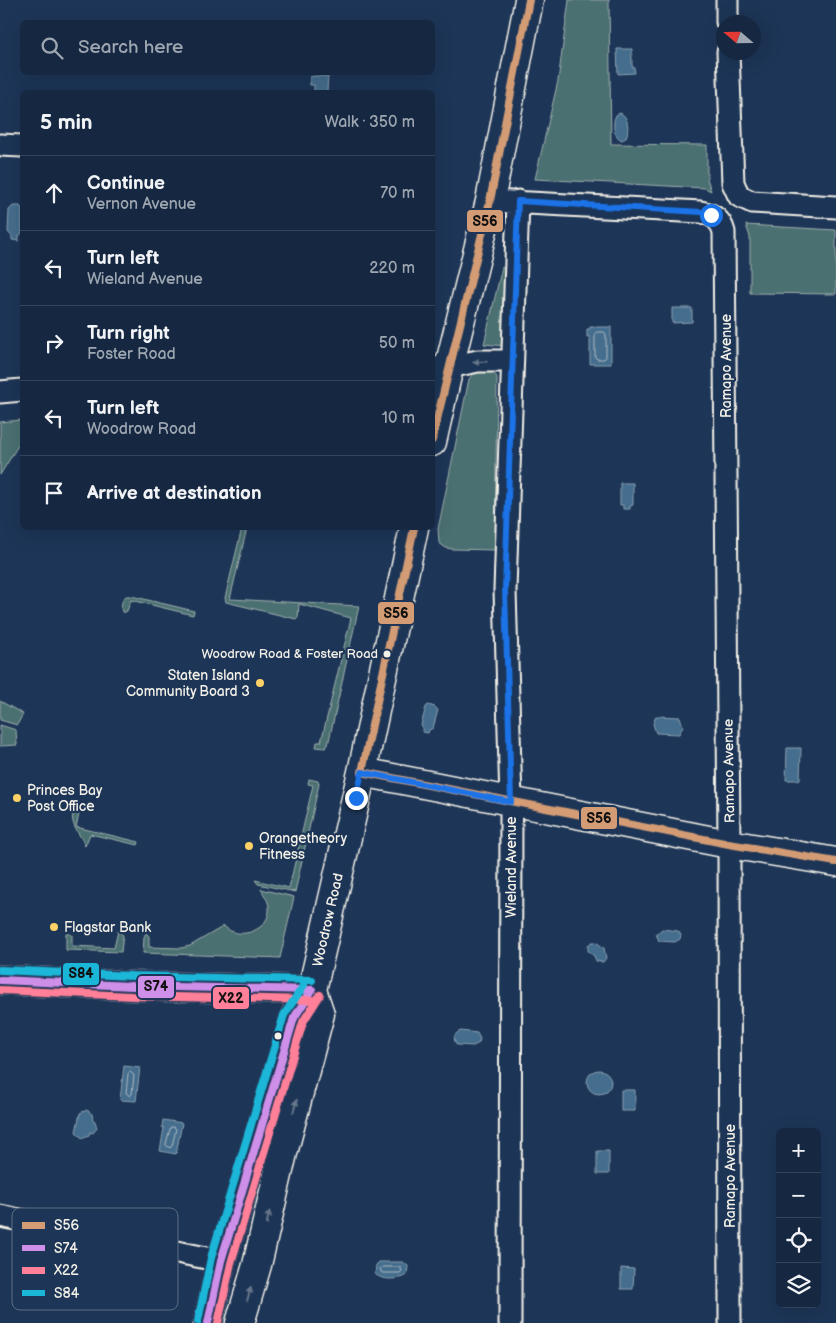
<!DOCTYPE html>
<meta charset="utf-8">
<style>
body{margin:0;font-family:"Balsamiq Sans",sans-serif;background:#23344c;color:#f1f3f6}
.controls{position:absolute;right:15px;bottom:15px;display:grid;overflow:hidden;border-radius:8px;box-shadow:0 5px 20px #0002}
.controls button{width:45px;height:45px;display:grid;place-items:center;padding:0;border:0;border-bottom:1px solid #35445a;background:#162841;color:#f1f3f6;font:25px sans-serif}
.compass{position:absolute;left:716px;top:15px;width:45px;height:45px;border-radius:50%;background:#162841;box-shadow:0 5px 20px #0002;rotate:290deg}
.stop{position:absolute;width:15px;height:15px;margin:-11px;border:4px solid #1a73e8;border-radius:50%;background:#fff}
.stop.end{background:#1a73e8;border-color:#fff;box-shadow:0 1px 5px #0008}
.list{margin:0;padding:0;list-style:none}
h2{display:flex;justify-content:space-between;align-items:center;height:65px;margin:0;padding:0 20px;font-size:21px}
h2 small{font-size:16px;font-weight:400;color:#9ea6b1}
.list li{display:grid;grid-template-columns:32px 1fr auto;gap:15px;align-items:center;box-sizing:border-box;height:75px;padding:0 20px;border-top:1px solid #35445a}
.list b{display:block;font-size:19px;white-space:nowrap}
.list p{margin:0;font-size:16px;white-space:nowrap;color:#9ea6b1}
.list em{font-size:16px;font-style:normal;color:#9ea6b1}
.icon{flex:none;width:28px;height:28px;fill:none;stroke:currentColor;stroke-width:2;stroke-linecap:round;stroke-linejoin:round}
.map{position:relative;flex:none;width:836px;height:1323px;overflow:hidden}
.search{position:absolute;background:#162841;box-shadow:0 5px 20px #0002;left:20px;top:20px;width:415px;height:55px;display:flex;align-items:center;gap:12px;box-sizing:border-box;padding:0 18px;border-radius:8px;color:#9ea6b1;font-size:19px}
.panel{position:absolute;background:#162841;box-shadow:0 5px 20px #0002;left:20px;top:90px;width:415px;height:440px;border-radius:8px}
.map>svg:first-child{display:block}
</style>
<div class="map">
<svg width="836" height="1323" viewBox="0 0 836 1323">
<rect width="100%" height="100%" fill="#1d3557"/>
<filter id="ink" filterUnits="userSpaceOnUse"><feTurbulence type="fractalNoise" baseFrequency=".02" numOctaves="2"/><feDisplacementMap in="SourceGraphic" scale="10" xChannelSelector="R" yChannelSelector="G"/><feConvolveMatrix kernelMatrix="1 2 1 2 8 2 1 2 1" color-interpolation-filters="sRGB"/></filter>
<g filter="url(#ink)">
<path fill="#4c7072" stroke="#a0b0ad" d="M569,0H609L611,144L707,145V178L711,191L705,188L535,179L558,81Z
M746,225L836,230V294L750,293V237Z
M502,267L504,268L505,346L484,344Z
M492,371L497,377V382L495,550L452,549L446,548L439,543L438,529L469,379L475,372Z
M22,420V439L0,475V422Z
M242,528H247L230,599L359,606L328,745L325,748L316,747L317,742H321L351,618L299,604L298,618L296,619L226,602L225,598Z
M126,596H131L194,611L193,615L131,600L127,611L123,613C119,609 122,599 126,596Z
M0,701L23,714L17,725L0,720Z
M0,725L16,730L17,745L0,746Z
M309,779L318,781L319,784L295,892L258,884L255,880L289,888L313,785L308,784Z
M77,811L79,814L76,827L139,842L138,845L90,834L85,846C81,834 70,827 73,813Z
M261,889L294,897L280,958L143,953L144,937L146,933L149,936V947L181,948L190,946L224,926C239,942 271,930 269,907C269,902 264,895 261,889Z
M118,931L123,935L121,952L66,950V933L72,935V946L114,948Z"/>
<path fill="#456d8d" stroke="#8ba2b1" d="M617,49H632V67H634L635,73L618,74Z
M314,76H328L327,92H314V85H310V77Z
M620,113C629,116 629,130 626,138L622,140C613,137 612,123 616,115Z
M13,206H20L22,209V233L19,236V241L12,240V237L8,232L9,210Z
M692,308V322L672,323V308Z
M590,327H611V364H590V337H587V329H590Z
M620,483H633V505L630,506V509H623V505H620Z
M428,705L435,707L438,710L433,728L429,730L428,733L422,732L423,728L421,725L426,707Z
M656,716L680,717L683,726L679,734L656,733L653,724Z
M787,748H801L800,780H786Z
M662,929L678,931L681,935L680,939L675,942L659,941L656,934Z
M592,942H596L604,948L606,958L603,962L596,961L594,956L588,951V945Z
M461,1031L477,1033L480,1039L479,1043L473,1046L457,1045C452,1039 454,1033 461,1031Z
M124,1066L140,1068L136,1101L120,1100Z
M587 1082a12 12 0 1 1 24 0a12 12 0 1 1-24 0Z
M621,1090H635V1111H621Z
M87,1110L92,1114L93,1120L95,1121L97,1128L93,1133L90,1132L89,1135L82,1138L76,1132L80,1113Z
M163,1120L182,1123L176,1154L160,1151L164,1128L162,1127Z
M597,1151H609V1174H597Z
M379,1262H403L408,1266L407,1275C400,1280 382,1281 375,1274L376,1265Z
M621,1268L634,1269L633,1289H621Z"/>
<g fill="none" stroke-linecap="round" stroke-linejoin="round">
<path stroke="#aebcc4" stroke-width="1" d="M597,332H604L606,334V357L604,359H597L595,357V334Z
M130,1072L134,1075L132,1094L130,1096L126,1093L128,1074Z
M171,1127H174L176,1129L172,1146L170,1148L166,1145Z
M383,1267H400L402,1271L400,1273H382L380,1269Z"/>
<defs>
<path id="minor" d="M727,0V22
M728,52L733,183L739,196L752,202L836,207
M0,145L22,146
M490,201L701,212C713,214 721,220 724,232L729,844L730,1323
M432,368L449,367L478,361H512
M0,392L22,390
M0,1216L221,1261
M510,1323L511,802L505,590L518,201"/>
<path id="tertiary" d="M432,442L449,367L490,201L529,0
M362,772L729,844L836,862
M0,980L132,986L312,990
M208,1323L221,1261L294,1018L312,990L362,772L414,528
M240,1323L257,1265L283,1153L320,1014L312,990"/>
</defs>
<use href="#minor" stroke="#f4f1e8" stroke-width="25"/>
<use href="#tertiary" stroke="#f4f1e8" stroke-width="31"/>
<use href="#minor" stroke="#1d3557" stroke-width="21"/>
<use href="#tertiary" stroke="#1d3557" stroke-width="28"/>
<defs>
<path id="bus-1" d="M432,440L490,201L529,0
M362,772L729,844L836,862
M362,772L414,528"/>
<path id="bus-2" d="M0,980L132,986L312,990
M208,1323L221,1261L294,1018L312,990"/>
<path id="bus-3" d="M0,990L132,996L312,1000
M218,1323L231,1263L303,1022L320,995"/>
<path id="bus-4" d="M0,970L132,976L312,980
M198,1321L211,1258L284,1015L304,985"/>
</defs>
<use href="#bus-1" stroke="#1d3557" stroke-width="11"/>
<use href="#bus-2" stroke="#1d3557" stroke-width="11"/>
<use href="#bus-3" stroke="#1d3557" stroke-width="11"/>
<use href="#bus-4" stroke="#1d3557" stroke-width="11"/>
<use href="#bus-1" stroke="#d39c74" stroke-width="8"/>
<use href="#bus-2" stroke="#ce8fe9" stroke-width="8"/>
<use href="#bus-3" stroke="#ff8098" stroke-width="8"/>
<use href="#bus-4" stroke="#1ab6d8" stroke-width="8"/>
</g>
<defs><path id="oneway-solid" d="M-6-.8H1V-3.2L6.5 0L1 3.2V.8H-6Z" transform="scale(1.25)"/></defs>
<g fill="#68778a">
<use href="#oneway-solid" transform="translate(480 362) rotate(176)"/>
<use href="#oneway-solid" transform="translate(295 1106) rotate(-75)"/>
<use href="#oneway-solid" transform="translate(268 1218) rotate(-77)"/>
<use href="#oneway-solid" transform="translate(249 1294) rotate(-74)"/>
</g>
</g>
<g fill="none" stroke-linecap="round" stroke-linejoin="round" filter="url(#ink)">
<path stroke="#1a73e8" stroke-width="6" d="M356,798L362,772L511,802L505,590L518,201L701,212L711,215"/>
</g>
<g fill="#f4f1e8" stroke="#1d3557" stroke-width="2">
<circle cx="387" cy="654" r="4.5"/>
<circle cx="278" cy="1036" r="4.5"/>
</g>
<g fill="#ffd166" stroke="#1d3557" stroke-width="2">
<circle cx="260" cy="683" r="5"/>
<circle cx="17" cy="798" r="5"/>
<circle cx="249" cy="846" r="5"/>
<circle cx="54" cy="927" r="5"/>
</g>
<g text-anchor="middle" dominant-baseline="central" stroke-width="4.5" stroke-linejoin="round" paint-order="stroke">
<g font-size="13" fill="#f4f1e8" stroke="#1d3557" text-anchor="end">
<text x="378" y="654">Woodrow Road &amp; Foster Road</text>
</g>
<g font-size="14" fill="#f4f1e8" stroke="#1d3557">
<text transform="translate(726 366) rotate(-90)">Ramapo Avenue</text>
<text transform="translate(729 771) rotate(-91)">Ramapo Avenue</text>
<text transform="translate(511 867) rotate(-90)">Wieland Avenue</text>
<text transform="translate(328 920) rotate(-77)">Woodrow Road</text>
<text transform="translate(730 1176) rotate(-90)">Ramapo Avenue</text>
</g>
<g font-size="14" fill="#f4f1e8" stroke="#1d3557" text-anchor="start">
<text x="250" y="675" text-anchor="end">Staten Island<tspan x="250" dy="16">Community Board 3</tspan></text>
<text x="27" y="790">Princes Bay<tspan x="27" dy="16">Post Office</tspan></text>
<text x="259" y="838">Orangetheory<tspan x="259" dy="16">Fitness</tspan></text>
<text x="64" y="927">Flagstar Bank</text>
</g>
</g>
<rect x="12" y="1208" width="166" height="102" rx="8" fill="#1d3557" stroke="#5e6d82" stroke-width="1"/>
<rect x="22" y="1222" width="23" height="7" fill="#d39c74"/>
<rect x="22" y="1245" width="23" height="6" fill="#ce8fe9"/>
<rect x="22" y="1267" width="23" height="7" fill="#ff8098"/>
<rect x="22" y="1290" width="23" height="6" fill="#1ab6d8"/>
<g font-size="14" fill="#f4f1e8">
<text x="54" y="1230">S56</text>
<text x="54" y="1253">S74</text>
<text x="54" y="1275">X22</text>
<text x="54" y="1298">S84</text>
</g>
<g stroke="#1d3557" stroke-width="2">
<rect x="466" y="209" width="38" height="24" rx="5" fill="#d39c74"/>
<rect x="377" y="601" width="38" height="24" rx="5" fill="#d39c74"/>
<rect x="580" y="806" width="38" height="24" rx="5" fill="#d39c74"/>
<rect x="62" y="962" width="38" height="24" rx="5" fill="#1ab6d8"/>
<rect x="137" y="975" width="38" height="24" rx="5" fill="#ce8fe9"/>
<rect x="212" y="986" width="38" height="24" rx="5" fill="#ff8098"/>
</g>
<g font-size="14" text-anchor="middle" font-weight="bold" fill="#111">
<text x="485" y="226">S56</text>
<text x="396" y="618">S56</text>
<text x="599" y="823">S56</text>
<text x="81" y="978">S84</text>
<text x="156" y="991">S74</text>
<text x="231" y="1003">X22</text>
</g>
</svg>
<div class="controls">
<button>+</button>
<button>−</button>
<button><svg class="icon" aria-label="locate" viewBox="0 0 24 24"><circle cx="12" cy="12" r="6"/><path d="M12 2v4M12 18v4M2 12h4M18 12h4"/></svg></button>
<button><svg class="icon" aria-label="layers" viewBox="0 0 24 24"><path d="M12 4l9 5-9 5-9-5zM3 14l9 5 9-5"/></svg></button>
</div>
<svg class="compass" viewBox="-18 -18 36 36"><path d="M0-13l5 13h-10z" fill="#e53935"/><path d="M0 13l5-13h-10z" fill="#9ea6b1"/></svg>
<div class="stop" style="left:711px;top:215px"></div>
<div class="stop end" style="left:356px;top:798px"></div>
<div class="search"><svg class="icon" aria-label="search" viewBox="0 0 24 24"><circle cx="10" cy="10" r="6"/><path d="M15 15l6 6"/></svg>Search here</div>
<section class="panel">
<h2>5 min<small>Walk · 350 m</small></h2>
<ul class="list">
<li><svg class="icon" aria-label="ahead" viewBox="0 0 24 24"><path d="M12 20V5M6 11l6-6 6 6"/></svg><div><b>Continue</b><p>Vernon Avenue</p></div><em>70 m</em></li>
<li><svg class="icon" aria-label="left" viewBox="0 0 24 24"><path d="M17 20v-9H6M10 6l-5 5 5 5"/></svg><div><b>Turn left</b><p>Wieland Avenue</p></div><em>220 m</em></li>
<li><svg class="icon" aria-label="right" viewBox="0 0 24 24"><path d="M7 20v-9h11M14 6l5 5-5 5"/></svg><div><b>Turn right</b><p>Foster Road</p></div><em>50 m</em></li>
<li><svg class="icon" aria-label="left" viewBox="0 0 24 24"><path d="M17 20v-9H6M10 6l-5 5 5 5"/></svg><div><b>Turn left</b><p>Woodrow Road</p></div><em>10 m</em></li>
<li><svg class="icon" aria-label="arrive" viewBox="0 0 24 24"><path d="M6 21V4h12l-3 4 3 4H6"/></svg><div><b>Arrive at destination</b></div></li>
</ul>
</section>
</div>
